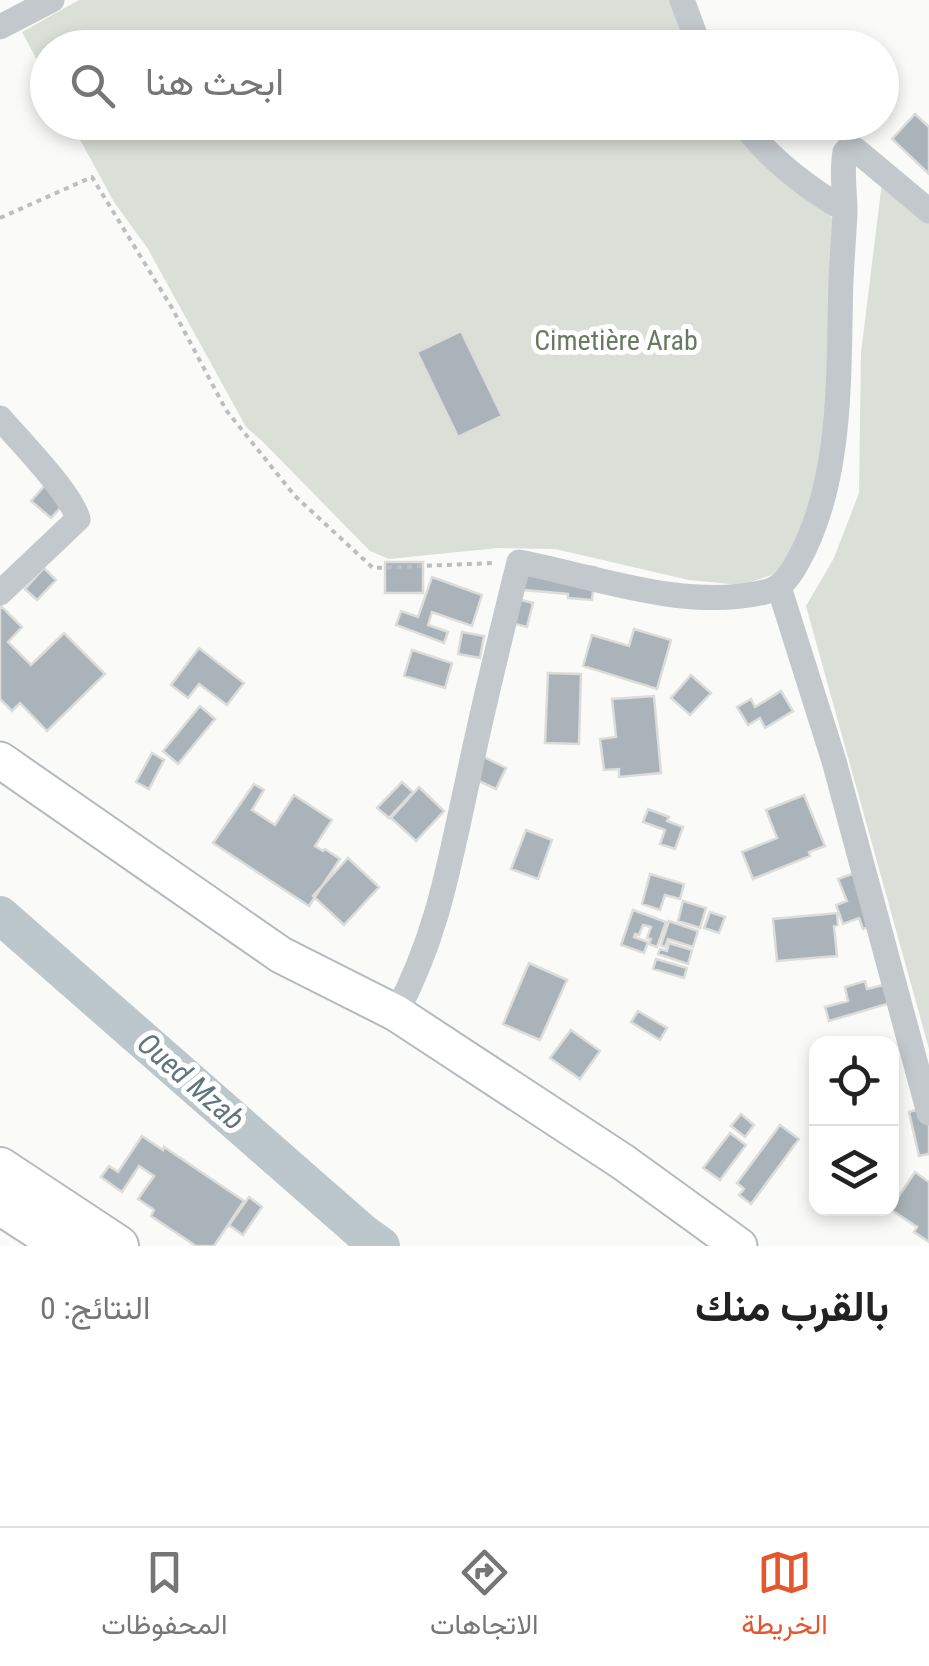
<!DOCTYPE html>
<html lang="ar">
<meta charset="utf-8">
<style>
body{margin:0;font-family:"Roboto Condensed",Vazirmatn,sans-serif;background:#f6f6f6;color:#222;direction:rtl}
.controls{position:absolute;right:30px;bottom:30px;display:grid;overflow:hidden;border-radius:20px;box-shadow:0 5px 15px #0003}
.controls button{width:90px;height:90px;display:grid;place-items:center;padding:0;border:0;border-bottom:2px solid #e0e0e0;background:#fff;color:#222;font:50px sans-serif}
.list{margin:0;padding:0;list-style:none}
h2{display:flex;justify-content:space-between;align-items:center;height:130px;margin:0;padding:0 40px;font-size:42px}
h2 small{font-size:32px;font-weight:400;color:#767676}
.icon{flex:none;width:55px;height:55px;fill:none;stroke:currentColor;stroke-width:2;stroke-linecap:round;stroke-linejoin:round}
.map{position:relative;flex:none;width:929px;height:1246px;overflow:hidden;direction:ltr}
.search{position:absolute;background:#fff;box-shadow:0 5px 15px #0003;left:30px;right:30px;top:30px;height:110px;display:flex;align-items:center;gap:25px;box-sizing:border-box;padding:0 35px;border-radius:55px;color:#767676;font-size:38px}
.sheet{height:280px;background:#fff}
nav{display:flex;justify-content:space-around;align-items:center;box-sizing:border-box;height:140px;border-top:2px solid #e0e0e0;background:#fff;font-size:28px;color:#767676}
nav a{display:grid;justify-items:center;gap:5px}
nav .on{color:#e4572e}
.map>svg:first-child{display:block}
</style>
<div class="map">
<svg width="929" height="1246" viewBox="0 0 929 1246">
<rect width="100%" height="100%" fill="#fafaf8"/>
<path fill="#dadfd7" d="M79,0H683L705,47L48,48L47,79L22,32Z
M71,123H748L839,226L831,450L792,568L742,585L689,580L555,549L498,548L389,559L370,551L263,442L246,427L148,249L114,202Z
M883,174L929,216V1049L806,606L834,558L859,493L861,353Z"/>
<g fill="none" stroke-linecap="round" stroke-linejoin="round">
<path stroke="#bbc7cb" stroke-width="38" d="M0,915L363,1233L381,1246"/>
</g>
<path fill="#aab3b9" stroke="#dcdcda" stroke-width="2.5" d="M915,114L929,127V174L892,139Z
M461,331L502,416L458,437L417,352Z
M46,484L66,502L51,518L31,501Z
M517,559L596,567L592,600L568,598V594L514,589Z
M385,562H423V593H385Z
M44,568L56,580L37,600L25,589Z
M432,577L482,595L472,626L432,612L428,625L448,632L444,643L396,625L401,611L418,617Z
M510,597L533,603L527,627L504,621Z
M0,605L22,627L8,642L31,665L64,633L105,674L47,731L20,703L12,711L0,699Z
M634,629L671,640L657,689L583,666L592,635L629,646Z
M462,632L484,636L480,658L458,654Z
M199,648L244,683L227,705L199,684L188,698L171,685Z
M412,650L452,663L445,688L404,676Z
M548,673L581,674L579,744L545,743Z
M691,675L711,693L690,715L671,698Z
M781,691L793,711L765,728L760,718L748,725L737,707L751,699L755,707Z
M654,696L661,773L619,777V769L604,770L600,739L616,737L612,699Z
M200,706L215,719L178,764L163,751Z
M152,753L164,760L149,789L136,782Z
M478,754L506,768L496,789L468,776Z
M402,782L413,792L389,818L377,808Z
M254,784L264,790L252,810L275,825L294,795L332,820L315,846L323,851L325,849L340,859L309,906L213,843Z
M419,787L444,811L416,841L391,818Z
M804,795L825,846L809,852L810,856L753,879L742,852L777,838L766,810Z
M648,809L669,817L667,821L683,827L675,849L660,844L665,830L643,822Z
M526,830L552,840L538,879L511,869Z
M348,858L379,887L344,925L313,896Z
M863,870L882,922L863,929L859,918L843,924L836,905L847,901L838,879Z
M650,874L684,884L680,899L665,895L660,910L642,904Z
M683,901L706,908L700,928L678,921Z
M633,910L666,922L657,947L649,944L651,939L647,938L651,927L643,925L639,935L635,934L634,937L648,942L644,953L621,945Z
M710,912L725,917L719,933L704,928Z
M837,913L838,925L834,926L837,956L777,961L773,919Z
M669,921L698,931L693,947L668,939L665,947L661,945Z
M669,943L692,950L688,964L658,954L660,949L667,951Z
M656,959L687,968L684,978L653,969Z
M529,963L567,980L540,1040L503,1024Z
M865,981L867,989L892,983L897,1001L829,1021L825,1007L848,1001L845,987Z
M638,1011L667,1028L660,1040L631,1022Z
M571,1030L600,1051L580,1079L550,1058Z
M929,1099V1154L919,1156L909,1112L916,1110Z
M741,1114L754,1125L745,1137L731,1126Z
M780,1125L799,1139L751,1204L739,1195L744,1189L737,1183Z
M730,1133L746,1145L720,1180L703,1168Z
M142,1136L163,1150L164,1147L244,1201L214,1246H196L151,1216L154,1210L138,1199L154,1176L139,1166L122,1192L101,1177L109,1166L118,1172Z
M915,1172L929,1182V1242L914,1232L917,1227L890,1209Z
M249,1197L262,1207L243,1235L229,1225Z"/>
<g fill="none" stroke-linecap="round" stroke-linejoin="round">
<defs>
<path id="secondary" d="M0,760L281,955L396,1013L623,1162L739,1246"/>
<path id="primary" d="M0,1168L118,1246
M0,1204L65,1246"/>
</defs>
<use href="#secondary" stroke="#b3babf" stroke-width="39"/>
<use href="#primary" stroke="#b5babe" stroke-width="44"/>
<path stroke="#bbbfc2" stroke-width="4" stroke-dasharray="5 5" stroke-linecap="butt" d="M0,218L92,177L172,308L226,410L295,496L373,568L494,563"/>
<path stroke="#c3c8cc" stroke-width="25" d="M682,0L700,48
M0,27L52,0
M742,122C769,159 806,187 845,210
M0,418C20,441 71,493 78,519L0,593
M779,587L834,761L929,1113
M396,1013C438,935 449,864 468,779C483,706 501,634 519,562C597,577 685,611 765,592C782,588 789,577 797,563C844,480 838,372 841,280C842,258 844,235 845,212C845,192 841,171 845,152L849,148L856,150L929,211"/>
<use href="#secondary" stroke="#fff" stroke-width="35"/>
<use href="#primary" stroke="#fff" stroke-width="40"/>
</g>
<g text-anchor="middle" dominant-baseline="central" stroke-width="10" stroke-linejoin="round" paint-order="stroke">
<g font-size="28" fill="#687a64" stroke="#fff">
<text x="616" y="340">Cimetière Arab</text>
</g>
<g font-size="30" font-style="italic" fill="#60757c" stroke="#fff">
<text transform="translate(191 1081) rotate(41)">Oued Mzab</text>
</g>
</g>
</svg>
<div class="controls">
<button><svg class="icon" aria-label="locate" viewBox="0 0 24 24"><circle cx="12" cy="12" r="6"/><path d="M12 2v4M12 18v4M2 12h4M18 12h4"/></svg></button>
<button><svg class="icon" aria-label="layers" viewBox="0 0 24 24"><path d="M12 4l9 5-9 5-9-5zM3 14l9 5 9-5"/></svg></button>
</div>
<div class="search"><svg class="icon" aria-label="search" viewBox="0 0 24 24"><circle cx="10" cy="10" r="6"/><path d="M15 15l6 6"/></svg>ابحث هنا</div>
</div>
<section class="sheet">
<h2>بالقرب منك<small>النتائج: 0</small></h2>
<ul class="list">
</ul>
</section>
<nav>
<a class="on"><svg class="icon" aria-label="map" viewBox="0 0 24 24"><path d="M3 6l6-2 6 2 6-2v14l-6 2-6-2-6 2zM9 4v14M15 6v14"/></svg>الخريطة</a>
<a><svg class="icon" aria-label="directions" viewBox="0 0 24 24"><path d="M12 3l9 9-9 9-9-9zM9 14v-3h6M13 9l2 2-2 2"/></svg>الاتجاهات</a>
<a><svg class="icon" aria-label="saved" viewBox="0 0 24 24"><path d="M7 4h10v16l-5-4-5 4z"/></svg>المحفوظات</a>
</nav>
